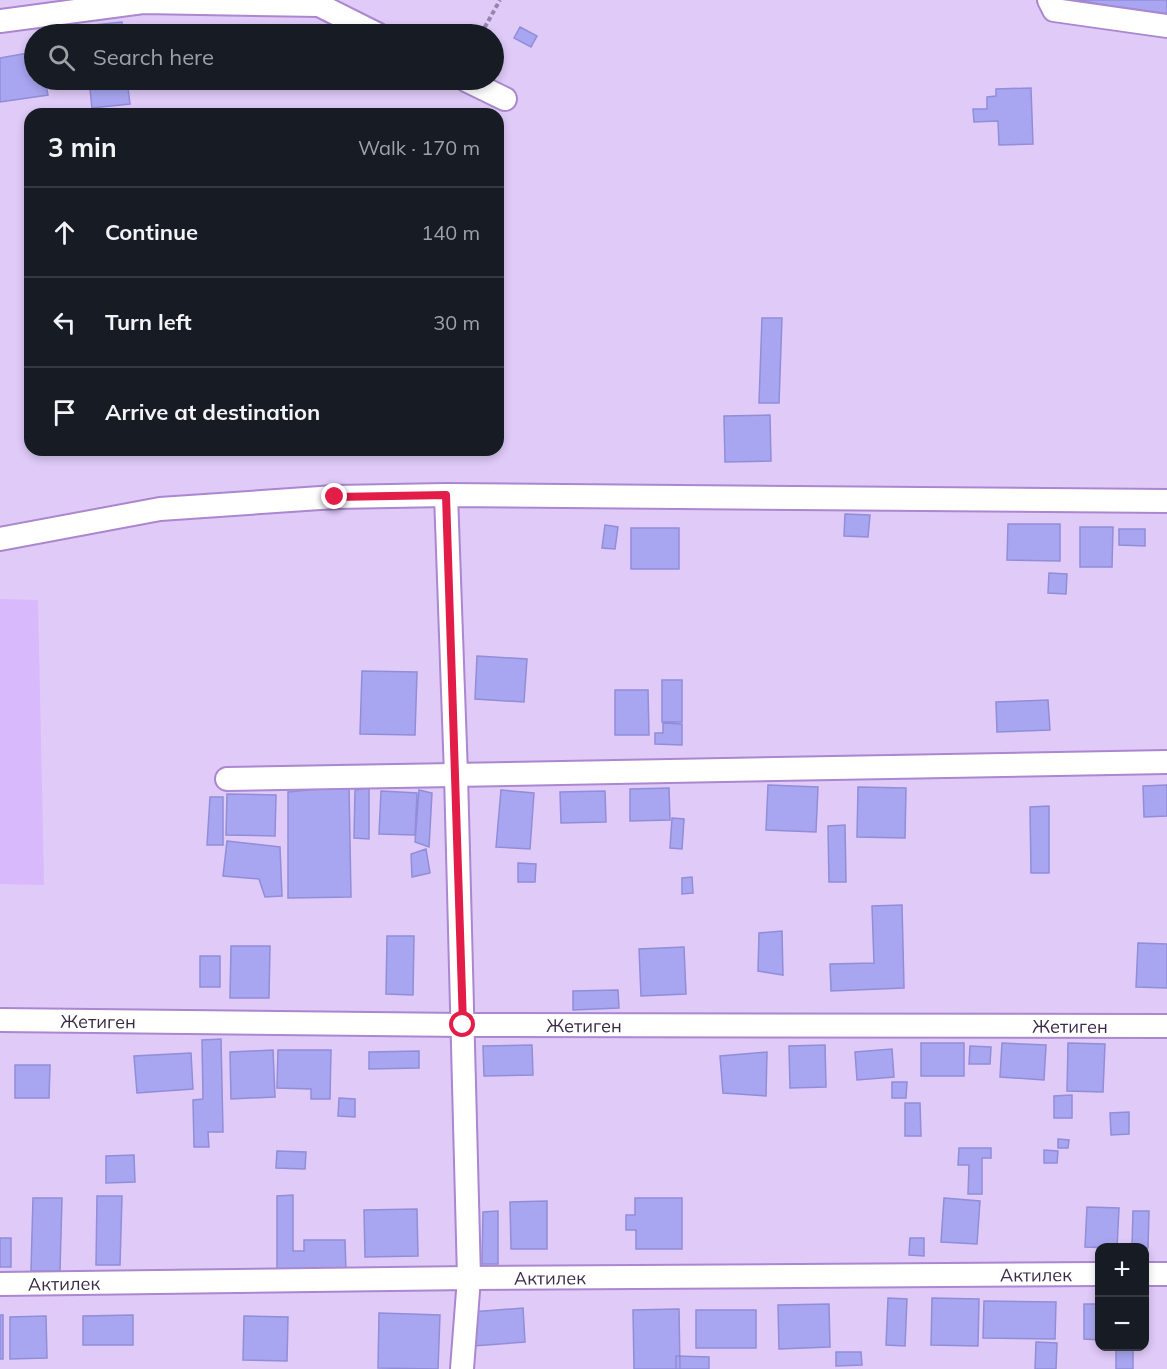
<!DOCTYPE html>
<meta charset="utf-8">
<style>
body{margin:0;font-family:Mulish,sans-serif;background:#20242c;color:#f1f3f6}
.controls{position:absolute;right:18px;bottom:18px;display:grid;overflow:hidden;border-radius:12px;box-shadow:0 3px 9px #0003}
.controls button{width:54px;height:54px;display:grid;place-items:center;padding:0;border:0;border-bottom:2px solid #363941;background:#171b24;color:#f1f3f6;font:30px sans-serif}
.stop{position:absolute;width:18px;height:18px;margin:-14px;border:4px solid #e11d48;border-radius:50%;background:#fff}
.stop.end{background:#e11d48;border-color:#fff;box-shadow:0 2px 6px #0008}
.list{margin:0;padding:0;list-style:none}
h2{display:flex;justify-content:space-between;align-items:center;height:78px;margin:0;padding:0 24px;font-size:26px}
h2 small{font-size:20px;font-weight:400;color:#9ea1a6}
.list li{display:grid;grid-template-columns:39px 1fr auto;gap:18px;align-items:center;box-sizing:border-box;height:90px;padding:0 24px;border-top:2px solid #363941}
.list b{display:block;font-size:22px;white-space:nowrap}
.list em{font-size:20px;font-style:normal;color:#9ea1a6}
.icon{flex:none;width:33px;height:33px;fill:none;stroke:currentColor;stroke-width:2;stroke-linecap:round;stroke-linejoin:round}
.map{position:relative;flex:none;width:1167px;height:1369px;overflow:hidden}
.search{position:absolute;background:#171b24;box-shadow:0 3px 9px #0003;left:24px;top:24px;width:480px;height:66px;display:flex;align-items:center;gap:15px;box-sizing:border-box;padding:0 21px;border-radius:33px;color:#9ea1a6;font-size:22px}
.panel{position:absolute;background:#171b24;box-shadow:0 3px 9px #0003;left:24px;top:108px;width:480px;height:348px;border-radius:18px}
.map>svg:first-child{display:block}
</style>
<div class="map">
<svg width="1167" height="1369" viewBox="0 0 1167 1369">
<rect width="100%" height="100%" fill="#dfcaf8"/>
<path fill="#d8b9fb" d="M0,599L38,600L44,885L0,884Z"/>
<path fill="#a9a6f1" stroke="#918dd8" stroke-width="1.5" d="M1077,0H1167V16Z
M122,22L123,34H85L84,26Z
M520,27L537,36L531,47L514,38Z
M196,29V34H142V30Z
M34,52V80H45L48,95L0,102V58Z
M89,80H127L130,104L92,108Z
M1031,88L1033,144L999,145L998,121L974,122L973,109H987V97L996,96V89Z
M762,318H782L779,403H759Z
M770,415L771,461L725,462L724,416Z
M845,514L870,515L868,537L844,536Z
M1008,524H1060V561L1007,560Z
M605,525L618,527L615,549L602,548Z
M1080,527H1113L1112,567H1080Z
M631,528H679V569H631Z
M1119,529H1145V546L1119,545Z
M1049,573L1067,574L1066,594L1048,593Z
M477,656L527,659L524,702L475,699Z
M362,671L417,672L415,735L360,734Z
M662,680H682V722H662Z
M615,690H648L649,735H615Z
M1048,700L1050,730L997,732L996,702Z
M663,723L682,724V745L655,744V733H663Z
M768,785L818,787L816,832L766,830Z
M1167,785V816L1144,817L1143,786Z
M349,786L351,897L288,898V792Z
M858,787L906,788L905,838L857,837Z
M369,788V839L354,838L355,790Z
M669,788L670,820L630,821V789Z
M419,790L432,793L429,847L415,842Z
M501,790L534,793L530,849L496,847Z
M381,791L417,793L415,835L379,834Z
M605,791L606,822L561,823L560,792Z
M227,794L276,795L275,836L226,835Z
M210,797H223V845H207Z
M1049,806V873H1031L1030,807Z
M672,818L684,819L682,849L670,848Z
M845,825L846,882H829L828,826Z
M227,841L280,847L282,896L265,897L259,879L223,876Z
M426,849L430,873L412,877L411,854Z
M518,863L536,864L535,882H518Z
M692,877L693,893L682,894V878Z
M902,905L904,988L831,991L830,964L874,963L872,906Z
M782,931L783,975L758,971L759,933Z
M387,936H414L413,995L386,994Z
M1138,943L1167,944V988L1136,987Z
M231,946H270L269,998H230Z
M684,947L686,994L641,996L639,949Z
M200,956H220V987H200Z
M618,990L619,1008L573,1010V991Z
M221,1039L223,1132H208L209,1147H194L193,1100L203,1099L202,1040Z
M921,1043H964V1076H921Z
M1002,1043L1046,1045L1044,1080L1000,1077Z
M1068,1043L1105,1044L1103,1092L1067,1091Z
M532,1045L533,1075L484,1076L483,1046Z
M825,1045L826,1087L790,1088L789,1046Z
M970,1046L991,1047L990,1064H969Z
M892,1049L894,1077L857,1080L855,1052Z
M273,1050L275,1097L231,1099L230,1052Z
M278,1050H331L330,1099H311V1089L277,1088Z
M419,1051V1068L369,1069V1052Z
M767,1052L766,1096L723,1093L720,1056Z
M191,1053L193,1089L137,1093L134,1056Z
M15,1065H50L49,1098H15Z
M892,1082H907L906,1098H892Z
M1072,1095V1118H1054V1096Z
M339,1098L355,1099V1117L338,1116Z
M905,1103H920L921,1136H905Z
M1129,1112V1134L1111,1135L1110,1113Z
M1058,1139L1069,1140L1068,1148H1058Z
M959,1148H991V1158H982V1194H968L969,1165H958Z
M1044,1150L1058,1151L1057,1163H1044Z
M277,1151L306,1152L305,1169L276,1168Z
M134,1155L135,1182L106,1183V1156Z
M293,1195V1251H304V1240H345L346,1272H277V1196Z
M97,1196H122L120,1265H96Z
M33,1198H62L60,1271H31Z
M635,1198H682V1249H636V1230H626V1215H635Z
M944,1198L980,1201L977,1244L941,1242Z
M547,1201V1249H511L510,1202Z
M1087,1207L1119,1208L1117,1248L1085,1247Z
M417,1209L418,1256L365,1257L364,1210Z
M498,1211V1264H482L483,1212Z
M1133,1211H1149L1148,1248L1132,1247Z
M0,1238H11V1267H0Z
M910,1238H924V1256L909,1255Z
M888,1298L907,1299L905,1346L886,1345Z
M932,1298L979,1299L978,1346L931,1345Z
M984,1301L1056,1302L1055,1339L983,1338Z
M829,1304L830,1347L779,1349L778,1305Z
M1084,1304H1100V1340L1084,1339Z
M523,1308L525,1342L473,1346L471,1312Z
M679,1309L680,1369H634L633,1310Z
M696,1310H756V1348H696Z
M379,1313L440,1315L438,1369L378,1368Z
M0,1315H3V1359H0Z
M133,1315V1345H83V1316Z
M46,1316L47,1358L10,1359V1317Z
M244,1316L288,1317L287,1361L243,1360Z
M1036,1342L1057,1343L1056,1369H1035Z
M1116,1346H1133V1369H1116Z
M836,1352H861L862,1365L836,1366Z
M676,1356L709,1357V1369H676Z"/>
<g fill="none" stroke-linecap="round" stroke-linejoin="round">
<defs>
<g id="street">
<path d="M1049,0L1054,10L1167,26"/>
<path d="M0,21L143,2L319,5L377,34"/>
<path d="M466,80L505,99"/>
<path d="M446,495L456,775L469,1278L462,1369"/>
<path d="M0,539L160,509L335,497L446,495L1167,501"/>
<path d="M227,779L1167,762"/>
<path id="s1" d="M0,1020L463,1025L1167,1026"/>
<path d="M1144,1274H1167"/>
<path id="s2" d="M0,1284L469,1278L1100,1274"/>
</g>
</defs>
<use href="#street" stroke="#aa87cf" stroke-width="26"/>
<path stroke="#9684ab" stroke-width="4" stroke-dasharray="4.5 3" stroke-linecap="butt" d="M481,34L500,0"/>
<use href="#street" stroke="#fff" stroke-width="22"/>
</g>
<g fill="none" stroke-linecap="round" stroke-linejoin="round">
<path stroke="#e11d48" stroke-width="8" d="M335,497L446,495L463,1025"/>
</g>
<g text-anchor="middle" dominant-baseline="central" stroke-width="6" stroke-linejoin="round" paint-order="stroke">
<g font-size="18" fill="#392b48" stroke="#dfcaf8">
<text stroke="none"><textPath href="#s1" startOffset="98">Жетиген</textPath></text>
<text stroke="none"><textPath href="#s1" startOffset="584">Жетиген</textPath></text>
<text stroke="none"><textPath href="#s1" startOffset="1070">Жетиген</textPath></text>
<text stroke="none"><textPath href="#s2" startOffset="1036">Актилек</textPath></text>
<text stroke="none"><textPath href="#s2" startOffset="550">Актилек</textPath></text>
<text stroke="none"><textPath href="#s2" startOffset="64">Актилек</textPath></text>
</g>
</g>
</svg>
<div class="controls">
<button>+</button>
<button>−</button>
</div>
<div class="stop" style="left:463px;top:1025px"></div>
<div class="stop end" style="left:335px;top:497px"></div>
<div class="search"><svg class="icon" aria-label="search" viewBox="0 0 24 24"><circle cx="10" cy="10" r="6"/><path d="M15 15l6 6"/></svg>Search here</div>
<section class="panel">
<h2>3 min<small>Walk · 170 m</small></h2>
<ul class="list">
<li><svg class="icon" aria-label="ahead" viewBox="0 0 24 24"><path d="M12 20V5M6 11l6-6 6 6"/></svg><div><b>Continue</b></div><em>140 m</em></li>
<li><svg class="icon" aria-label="left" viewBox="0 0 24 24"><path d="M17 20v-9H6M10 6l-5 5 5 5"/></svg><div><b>Turn left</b></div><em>30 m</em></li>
<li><svg class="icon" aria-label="arrive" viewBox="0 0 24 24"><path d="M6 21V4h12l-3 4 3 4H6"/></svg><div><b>Arrive at destination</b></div></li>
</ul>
</section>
</div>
